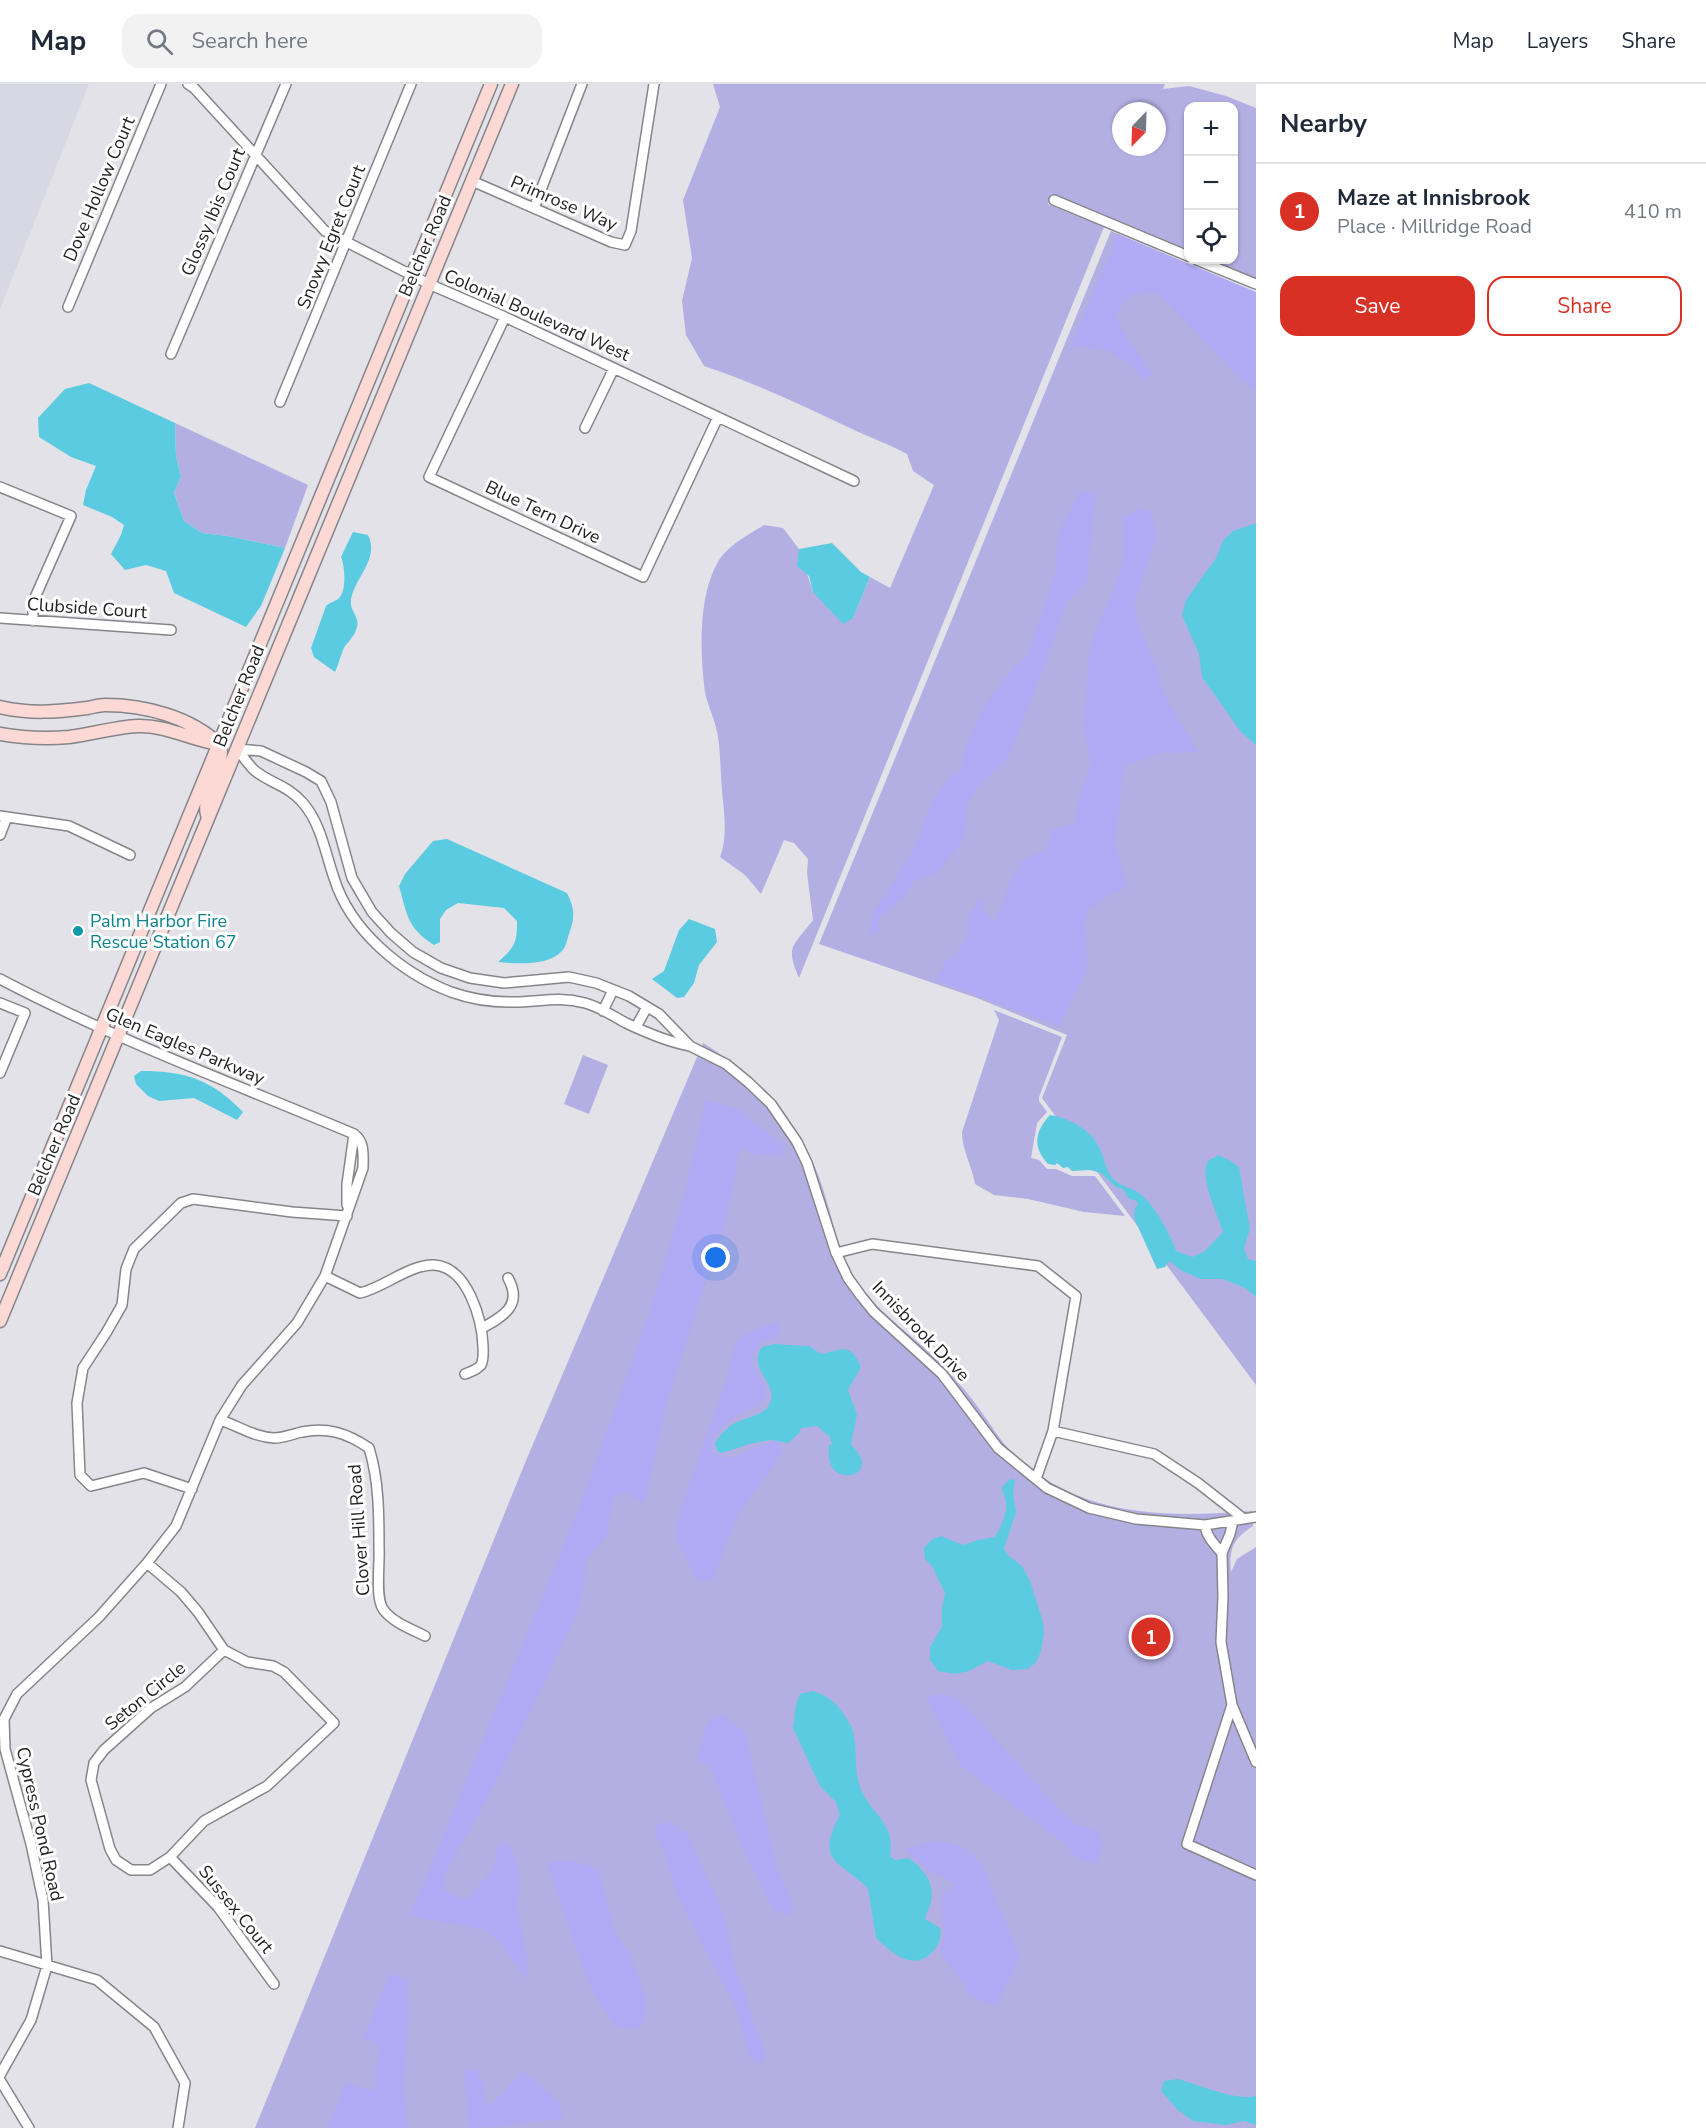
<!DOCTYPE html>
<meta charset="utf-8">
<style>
body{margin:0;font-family:"Nunito Sans",sans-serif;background:#f2f2f3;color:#1f2937}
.controls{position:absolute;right:18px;top:18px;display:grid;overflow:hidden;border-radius:12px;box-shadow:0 2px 4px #0004}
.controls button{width:54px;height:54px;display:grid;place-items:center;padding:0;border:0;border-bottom:2px solid #e0e1e3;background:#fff;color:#1f2937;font:30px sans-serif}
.compass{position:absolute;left:1112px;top:18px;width:54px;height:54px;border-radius:50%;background:#fff;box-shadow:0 2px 4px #0004;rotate:203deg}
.you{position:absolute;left:716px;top:1174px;width:21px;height:21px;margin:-15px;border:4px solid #fff;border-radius:50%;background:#1a73e8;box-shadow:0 0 0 9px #1a73e833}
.badge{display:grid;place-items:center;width:39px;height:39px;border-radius:50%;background:#d93025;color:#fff;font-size:20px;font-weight:700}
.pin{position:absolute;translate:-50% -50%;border:3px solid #fff;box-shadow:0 2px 6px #0006}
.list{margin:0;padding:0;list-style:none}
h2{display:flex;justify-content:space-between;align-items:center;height:78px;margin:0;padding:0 24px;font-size:26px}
h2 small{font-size:20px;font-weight:400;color:#747a83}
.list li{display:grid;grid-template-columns:39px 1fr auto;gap:18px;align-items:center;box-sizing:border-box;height:96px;padding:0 24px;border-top:2px solid #e0e1e3}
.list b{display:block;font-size:22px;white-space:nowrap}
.list p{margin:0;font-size:20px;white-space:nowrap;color:#747a83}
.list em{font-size:20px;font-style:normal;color:#747a83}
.actions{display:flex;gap:12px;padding:18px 24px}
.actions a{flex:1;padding:14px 0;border:2px solid #d93025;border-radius:18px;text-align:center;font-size:21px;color:#d93025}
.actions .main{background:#d93025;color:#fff}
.icon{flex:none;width:33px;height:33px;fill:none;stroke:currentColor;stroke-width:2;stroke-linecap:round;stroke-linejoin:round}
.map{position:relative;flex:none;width:1256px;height:2044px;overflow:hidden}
header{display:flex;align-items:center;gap:36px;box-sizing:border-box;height:84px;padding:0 30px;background:#fff;border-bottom:2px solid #e0e1e3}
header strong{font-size:28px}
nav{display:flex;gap:33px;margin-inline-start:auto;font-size:21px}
.search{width:420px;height:54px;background:#f2f2f3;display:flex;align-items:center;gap:15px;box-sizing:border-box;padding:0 21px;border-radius:18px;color:#747a83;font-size:22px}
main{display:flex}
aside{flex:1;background:#fff}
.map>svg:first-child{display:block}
</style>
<header>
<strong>Map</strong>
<div class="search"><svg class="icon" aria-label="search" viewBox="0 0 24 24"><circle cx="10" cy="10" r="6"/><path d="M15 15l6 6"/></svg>Search here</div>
<nav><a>Map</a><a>Layers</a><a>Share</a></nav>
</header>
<main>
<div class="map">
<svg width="1256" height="2044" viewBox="0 0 1256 2044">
<rect width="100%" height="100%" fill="#e2e2e8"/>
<path fill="#d8d7e4" d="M0,0H89L0,225Z"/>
<path fill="#b3afe3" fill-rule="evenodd" d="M713,0H1165L1163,5L1189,2L1226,12L1256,24V194L1211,176H1234V22H1188V166L1051,110L1048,120L1104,143L799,894C785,861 793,863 813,836L807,789L808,775L794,759L784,756L761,810L745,791L720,773C728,752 724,729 722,706C720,686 721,663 716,643C713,631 707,620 705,608C700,570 698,512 718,478C727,462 748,451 764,441L783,444L799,465L813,508L853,534L870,493L890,504L934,401L913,387L907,370C889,360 871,354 852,345C804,322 755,299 704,282L686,251L682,217L692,174L683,116L720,23ZM1121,27H1157V63H1121Z
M1111,147L1256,210V1301L1042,1014L1067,951L977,914L819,860Z
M175,339L308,401L285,464L228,452L202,449L184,437L174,409L181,392L176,372Z
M994,926L1062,953L1039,1013V1017L1047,1028L1037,1039L1031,1074L1039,1076L1047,1085H1056L1072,1092H1095L1125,1132L1084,1128L1028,1115L994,1111L975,1100C972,1082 962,1066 962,1048L999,936Z
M703,959C756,991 797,1034 819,1093C830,1123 835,1155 849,1184C871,1227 914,1250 946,1285C959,1299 972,1314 983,1330C991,1341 998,1353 1007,1363C1073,1434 1163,1434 1252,1427L1253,1442C1233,1455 1229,1464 1231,1488L1237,1475L1256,1463V2044H255L525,1379Z
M583,971L608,981L589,1030L564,1020Z"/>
<path fill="#b1aaf4" d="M1118,150L1256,208V307L1235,289L1156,207L1131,211L1116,229L1121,243L1151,289L1146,296L1125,277L1106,266L1071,262Z
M1081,407L1093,408L1095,414L1087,498L1066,519L1046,578L1008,674L977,704L967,720L964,755L936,790L914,797L904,813L879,834V848L869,853L872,835L876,825L912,768L934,714L945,698L962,684L964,668L982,625L1013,584L1027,573L1055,491L1059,446Z
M1141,425L1149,427L1153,436L1156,453L1134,519L1139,544L1157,584L1165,612L1198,668L1160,669L1136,678L1124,680L1115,759L1127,803L1104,814L1088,826L1085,836L1087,886L1059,942L935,896L945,879L960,865L969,851L968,834L982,811L983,827L994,838L1001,825L1009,800L1023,775L1044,767L1054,744L1075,740L1079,711L1091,683L1084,641L1088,579L1094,550L1115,501L1123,478V433Z
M706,1016L737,1025L783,1060L782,1072L755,1070L740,1063L727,1131L666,1321L644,1420L627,1409L614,1412L606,1454L586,1475L585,1494L578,1527L496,1698L445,1791L444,1805L456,1813L468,1815L493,1784L499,1759L510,1761L520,1792L517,1824L527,1873L526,1895L500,1859L485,1846L410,1832L580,1422L651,1224L684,1112Z
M775,1238L780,1240V1247L773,1255L760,1257L753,1277L766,1304V1315C747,1330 710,1338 712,1368C730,1380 735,1372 752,1364C759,1361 768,1359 776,1357L783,1365C772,1390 749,1410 736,1435C727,1454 721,1476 713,1496L698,1497L676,1454L678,1433L728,1291C734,1251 738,1252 775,1238Z
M934,1610L948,1611L963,1619L1059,1725L1076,1741L1093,1744L1100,1751L1103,1760L1097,1779C1083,1778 1074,1773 1066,1761L960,1681L927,1615Z
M722,1630L745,1648L777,1785L794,1821L790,1831L774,1827L746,1771L709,1681L699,1677L697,1671L708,1638Z
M669,1738L687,1750L720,1821L728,1848L735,1888L744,1905L753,1939L767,1972L760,1981L749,1973L737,1926L676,1808L665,1769L656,1750V1741Z
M942,1757C966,1763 973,1766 985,1788L1020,1873L996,1923L970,1912L964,1900L942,1872L940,1863L944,1852L941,1811L955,1801L943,1793L930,1788L905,1766L928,1758Z
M567,1776L592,1782L599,1788L615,1849L629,1868L646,1914V1928L642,1939L634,1945L616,1943C610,1934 603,1925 598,1916C575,1873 565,1824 546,1779Z
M391,1889L407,1896L408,1934L404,1997L407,2044H328L346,1998L367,2006L377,2005L374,1986L380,1970L376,1959L363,1954Z
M464,1986H476L483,1998L486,2021L493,2019L523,1987L560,2019L563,2036C531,2035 500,2044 469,2044Z"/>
<path fill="#5bcbe1" d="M89,299L175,339L176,372L181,392L174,409L184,437L202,449L228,452L285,464L261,522L246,543L174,509L166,487L146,481L125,486L111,470L121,451L124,441L112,433L83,421L86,406L96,382L71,373L39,353L38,334L65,305Z
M1256,439V661L1241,648L1202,593L1199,570L1182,531L1186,516L1216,474L1223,457L1233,447Z
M353,448L368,451C380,475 354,494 351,516C349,526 360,533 357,543C355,551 350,556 345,562C341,569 339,580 335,588L314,573L311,564L326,522C330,518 334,518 338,515C347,509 345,482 341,473Z
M832,459L861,488L870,493L853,534L843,540L813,508L809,492L797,482L799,465Z
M447,755L567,809C575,825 575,834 569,850C567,856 566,863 562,867C549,882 516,880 498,878C515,863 517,859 517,837L504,824L458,819L446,826L440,835V858L434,861C407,844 407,830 399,802L405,790L433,757Z
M689,835L715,845L717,858L699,881L694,899L684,913L677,914L652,895L664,887L679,846Z
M141,987C186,987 212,996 243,1028L237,1036L194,1014L159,1017L148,1012L136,1000L134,992Z
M1050,1031C1072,1035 1092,1046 1101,1067C1105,1077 1106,1088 1114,1096C1122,1103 1131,1103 1139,1109C1153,1118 1171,1151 1176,1167L1193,1173L1205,1167L1223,1148C1219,1133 1197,1090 1209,1076C1210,1076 1217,1072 1218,1071L1229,1076L1239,1083L1250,1145L1244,1164L1248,1175L1256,1177V1213L1245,1204L1223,1195H1201L1182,1187L1169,1177L1165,1183L1157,1185L1134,1134L1135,1124L1138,1121L1136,1117L1128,1114L1123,1105L1116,1103L1101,1089L1090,1086L1072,1087L1068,1083L1063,1084L1057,1079L1055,1081L1048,1080C1032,1063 1035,1047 1050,1031Z
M774,1260L809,1262L821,1270C842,1266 850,1257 861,1283L848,1306L857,1331L851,1360C854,1364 858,1368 860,1372C870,1392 839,1399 831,1381C828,1375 829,1368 829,1361L832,1360L830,1353L817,1342L801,1344L800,1348L789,1359L771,1356L753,1359L722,1369L717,1367L715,1359C719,1352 727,1343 735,1339C746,1333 765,1332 770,1319C779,1300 746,1284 762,1263Z
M1010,1395L1015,1396L1013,1409L1016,1428L1004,1465L1008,1471L1022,1482L1030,1497L1043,1538L1044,1549L1041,1567L1036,1578L1028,1585L1012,1586L988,1577L969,1587L955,1590L938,1587L930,1576V1563L942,1543V1524L945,1509L932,1482L925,1475L924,1464L931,1456L941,1452L963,1461L978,1456L995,1453C1000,1445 1008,1428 1006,1418C1005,1412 1002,1409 1002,1403Z
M813,1607C833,1614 839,1622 850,1640C859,1656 853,1684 860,1703C870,1730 896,1738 890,1772L895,1776L909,1774C925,1786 936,1800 930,1821C929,1825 926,1830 925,1835L940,1844C944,1861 926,1881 908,1876C896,1873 885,1862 876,1854L868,1804C838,1776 815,1778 840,1731L836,1718L820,1702L793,1644L796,1621L800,1610Z
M1178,1995C1199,2001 1236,2017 1256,2012V2041L1244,2037L1226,2041L1193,2037L1178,2026L1161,2007L1164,1997Z"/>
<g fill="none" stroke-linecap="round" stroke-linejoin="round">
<defs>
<path id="street" d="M188,0L194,4L325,147L429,200L505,233L854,397
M472,97L611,158L625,161L631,147L654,0
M1054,116L1188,172
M534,124L582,0
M1197,176L1256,200
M68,223L161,0
M505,233L429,393L643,493L718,333
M171,270L286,0
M280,318L411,0
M585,344L614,284
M0,403L71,432L33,518V537
M0,534L171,546
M237,665L261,667L306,688L321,697L331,718L352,794L372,828L391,849L413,868L441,884L470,894L504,899L569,893L596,899L629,912L659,930L690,962L726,980L748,998L771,1020L797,1058L807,1079L836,1169L848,1194L861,1212L874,1228L942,1290L998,1364L1047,1404L1089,1424L1136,1435L1205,1441L1256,1433
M237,665C242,671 248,680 254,686C269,699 288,701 303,719C321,740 325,768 334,794C350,846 401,889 451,908C468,914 490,918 509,918C537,919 556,911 585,919C600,923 613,932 626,939C647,949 668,958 690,962
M0,732L69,742L130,771
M0,751L7,733
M0,895C114,955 235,1000 354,1050C365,1058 363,1071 363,1084L325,1192L297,1239L242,1301L220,1336L176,1442L147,1479L99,1533L17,1610L4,1635L5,1665L31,1760L43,1816L47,1882L31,1936L0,1991
M0,919L25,929L0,989
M603,927L613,906
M636,943L647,923
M347,1121V1100L354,1050
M836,1169L872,1160L1038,1182L1076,1212L1053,1347L1154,1370L1198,1399L1244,1435
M325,1192L360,1209C383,1204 410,1180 434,1181C468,1183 482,1236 483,1262C483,1268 484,1275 481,1281C477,1286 470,1288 465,1290
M482,1244C504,1232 523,1221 508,1194
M220,1336C239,1342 254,1353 274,1354C283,1354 293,1350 302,1348C328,1343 347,1349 369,1364C379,1396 379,1431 379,1465C380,1480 375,1513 383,1525C392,1538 411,1545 425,1552
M1036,1395L1053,1347
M192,1405L144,1389L91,1402L80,1391L77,1319L83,1284L106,1249L122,1221L126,1185L134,1165L181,1119L193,1115L292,1128L347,1132
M1233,1437L1230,1450L1222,1469L1223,1513L1221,1558L1232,1621L1256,1678
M1205,1441C1206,1452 1215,1461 1222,1469
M147,1479L181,1508L198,1528L224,1566L247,1578L273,1582L284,1588L334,1639L267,1702L204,1737L170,1773L150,1786H131L116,1776L110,1765L91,1696L94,1679L104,1666L151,1624L185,1603L224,1566
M1232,1621L1187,1760L1256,1791
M170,1773L218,1823L274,1900
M0,1867L97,1896L154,1943L185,1999L178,2044
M0,1996L29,2044"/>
<path id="secondary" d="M0,623C29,630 57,628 87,624C93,623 99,621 105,621C145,621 190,633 219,660
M0,650C23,654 46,655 69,653C93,650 115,643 138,642C166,641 191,656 219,660
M207,731C202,710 221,690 221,667
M0,1190L491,0
M0,1237L512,0"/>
</defs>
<use href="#street" stroke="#85858a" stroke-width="12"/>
<use href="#secondary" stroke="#85858a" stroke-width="15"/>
<use href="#street" stroke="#fff" stroke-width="9"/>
<use href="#secondary" stroke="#fcd9d5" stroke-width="12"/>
</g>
<circle fill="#0f9aa8" stroke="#fff" stroke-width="2" cx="78" cy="847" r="6"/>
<g text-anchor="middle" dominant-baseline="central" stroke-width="6" stroke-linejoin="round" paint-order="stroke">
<g font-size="18" fill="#232325" stroke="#fff">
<text transform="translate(99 105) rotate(-67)">Dove Hollow Court</text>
<text transform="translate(564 119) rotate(23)">Primrose Way</text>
<text transform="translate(213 128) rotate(-67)">Glossy Ibis Court</text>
<text transform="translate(331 153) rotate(-68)">Snowy Egret Court</text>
<text transform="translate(425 162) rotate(-67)">Belcher Road</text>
<text transform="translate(537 231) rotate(24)">Colonial Boulevard West</text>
<text transform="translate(543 428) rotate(25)">Blue Tern Drive</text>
<text transform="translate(87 524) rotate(4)">Clubside Court</text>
<text transform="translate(239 612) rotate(-68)">Belcher Road</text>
<text transform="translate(185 962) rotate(23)">Glen Eagles Parkway</text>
<text transform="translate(54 1061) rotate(-67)">Belcher Road</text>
<text transform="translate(921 1247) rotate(46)">Innisbrook Drive</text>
<text transform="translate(359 1446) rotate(-94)">Clover Hill Road</text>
<text transform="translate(145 1612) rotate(-39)">Seton Circle</text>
<text transform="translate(40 1740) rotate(77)">Cypress Pond Road</text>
<text transform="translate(236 1825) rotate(51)">Sussex Court</text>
</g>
<g font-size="18" fill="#0d838f" stroke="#fff" text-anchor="start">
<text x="90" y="837">Palm Harbor Fire<tspan x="90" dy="21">Rescue Station 67</tspan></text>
</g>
</g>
</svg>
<div class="controls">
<button>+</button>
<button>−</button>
<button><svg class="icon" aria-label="locate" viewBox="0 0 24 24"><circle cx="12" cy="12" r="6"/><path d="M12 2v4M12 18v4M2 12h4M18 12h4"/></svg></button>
</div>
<svg class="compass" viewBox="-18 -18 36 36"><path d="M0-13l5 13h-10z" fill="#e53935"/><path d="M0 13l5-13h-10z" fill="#747a83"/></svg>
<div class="you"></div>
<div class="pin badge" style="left:1151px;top:1553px">1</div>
</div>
<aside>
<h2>Nearby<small></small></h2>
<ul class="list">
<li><span class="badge">1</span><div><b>Maze at Innisbrook</b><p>Place · Millridge Road</p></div><em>410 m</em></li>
</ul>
<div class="actions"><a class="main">Save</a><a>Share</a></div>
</aside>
</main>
